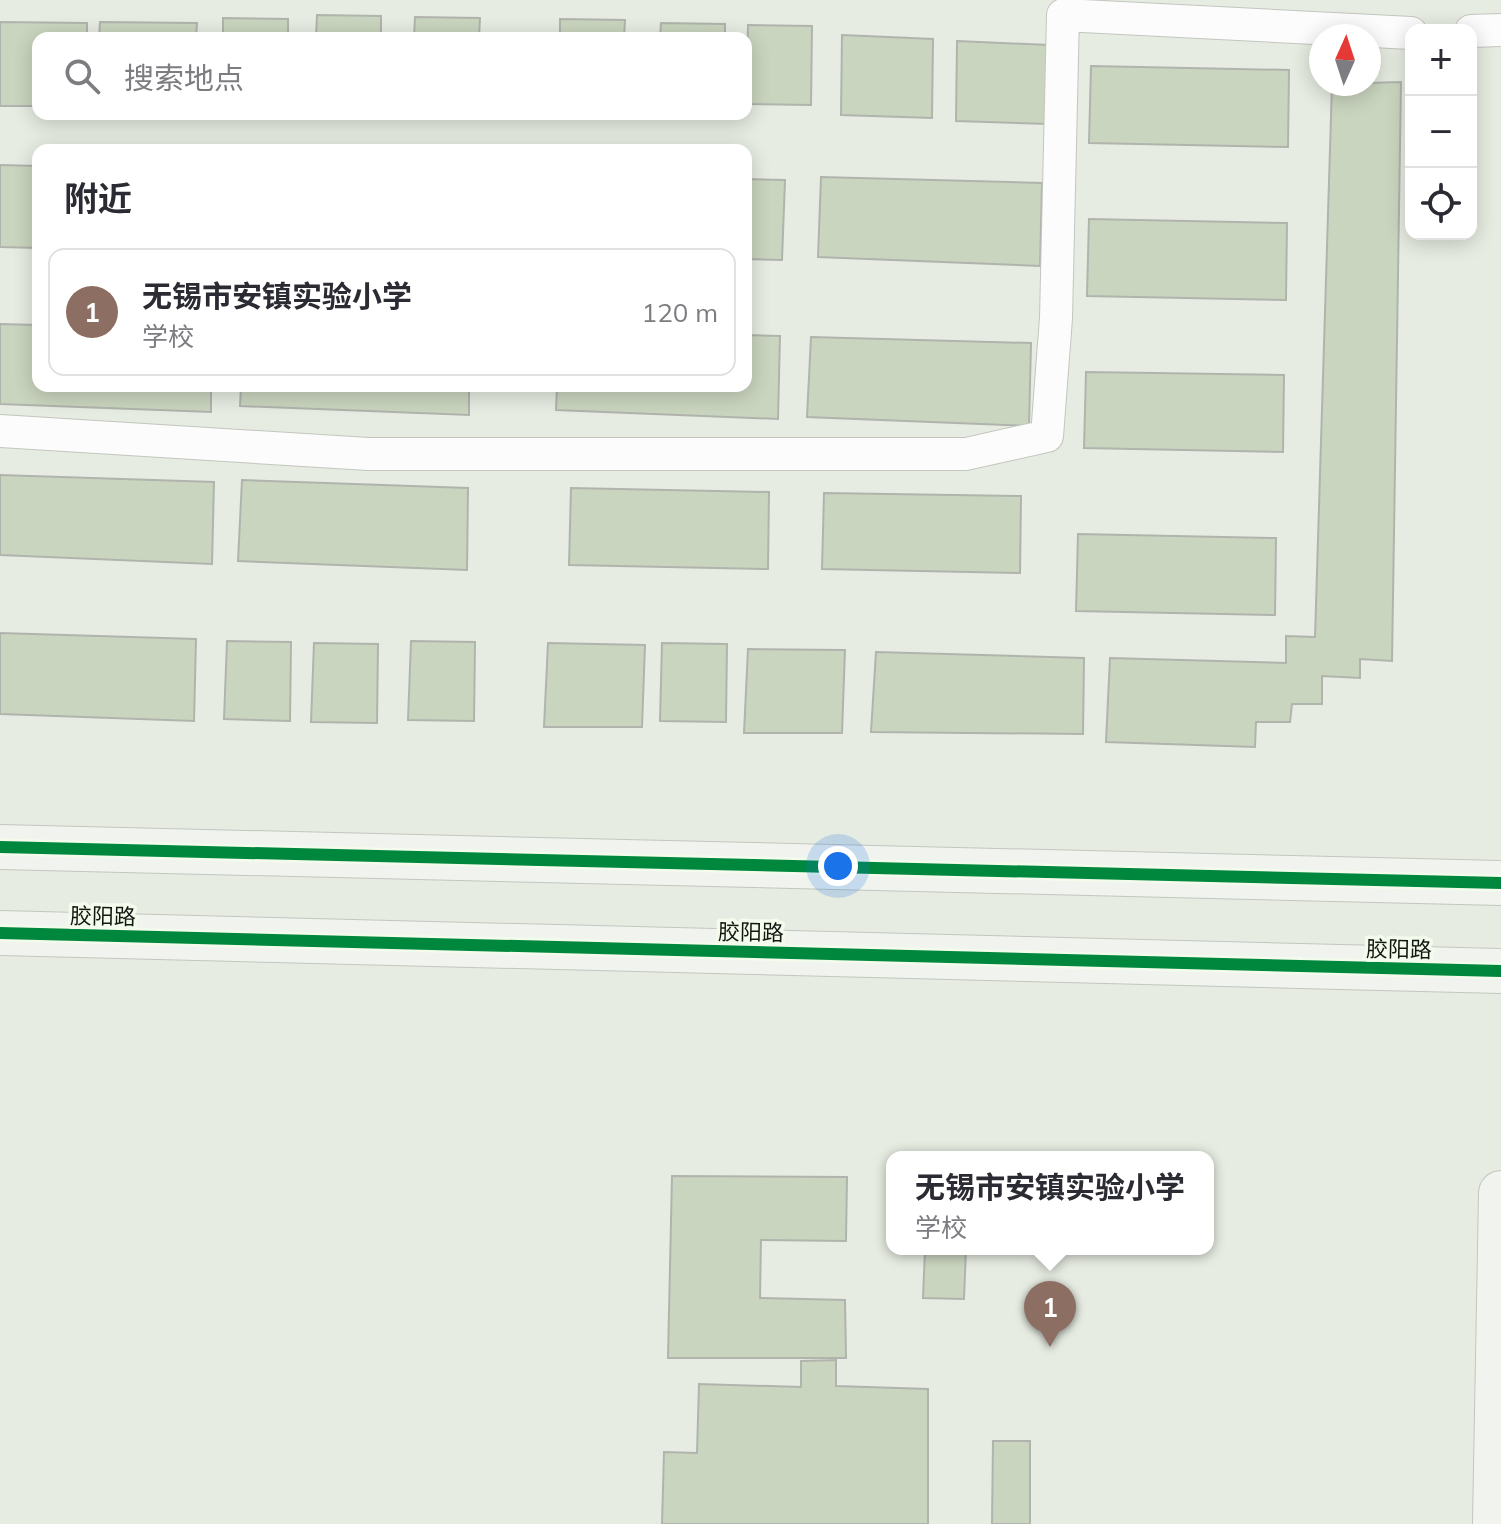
<!DOCTYPE html>
<html lang="zh">
<meta charset="utf-8">
<style>
body{margin:0;font-family:Mulish,"Noto Sans SC",sans-serif;background:#f2f2f3;color:#2b2b33}
.controls{position:absolute;right:24px;top:24px;display:grid;overflow:hidden;border-radius:16px;box-shadow:0 4px 20px #0003}
.controls button{width:72px;height:72px;display:grid;place-items:center;padding:0;border:0;border-bottom:2px solid #e1e1e2;background:#fff;color:#2b2b33;font:40px sans-serif}
.compass{position:absolute;left:1309px;top:24px;width:72px;height:72px;border-radius:50%;background:#fff;box-shadow:0 4px 20px #0003;rotate:3deg}
.you{position:absolute;left:838px;top:866px;width:28px;height:28px;margin:-20px;border:6px solid #fff;border-radius:50%;background:#1a73e8;box-shadow:0 0 0 12px #1a73e833}
.badge{display:grid;place-items:center;width:52px;height:52px;border-radius:50%;background:#111827;color:#fff;font-size:26px;font-weight:700}
.pin{position:absolute;translate:-50% -66px;filter:drop-shadow(0 2px 4px #0008)}
.pin::after{content:'';position:absolute;top:42px;width:28px;height:24px;background:inherit;clip-path:polygon(0 0,100% 0,50% 100%)}
.popup{position:absolute;left:886px;top:1151px;width:328px;height:104px;box-sizing:border-box;display:grid;place-content:center;border-radius:16px;background:#fff;filter:drop-shadow(0 2px 6px #0005);font-size:26px;white-space:nowrap;color:#7c7c81}
.popup b{font-size:30px;color:#2b2b33}
.popup::after{content:'';position:absolute;left:50%;top:100%;margin-left:-16px;border:16px solid transparent;border-top-color:#fff}
.list{margin:0;padding:0;list-style:none}
h2{display:flex;justify-content:space-between;align-items:center;height:104px;margin:0;padding:0 32px;font-size:34px}
h2 small{font-size:26px;font-weight:400;color:#7c7c81}
.list li{display:grid;grid-template-columns:52px 1fr auto;gap:24px;align-items:center;box-sizing:border-box;height:128px;margin:0 16px 16px;padding:0 16px;border:2px solid #e1e1e2;border-radius:16px}
.list b{display:block;font-size:30px;white-space:nowrap}
.list p{margin:0;font-size:26px;white-space:nowrap;color:#7c7c81}
.list em{font-size:26px;font-style:normal;color:#7c7c81}
.icon{flex:none;width:44px;height:44px;fill:none;stroke:currentColor;stroke-width:2;stroke-linecap:round;stroke-linejoin:round}
.map{position:relative;flex:none;width:1501px;height:1524px;overflow:hidden}
.search{position:absolute;background:#fff;box-shadow:0 4px 20px #0003;left:32px;top:32px;width:720px;height:88px;display:flex;align-items:center;gap:20px;box-sizing:border-box;padding:0 28px;border-radius:16px;color:#7c7c81;font-size:30px}
.panel{position:absolute;background:#fff;box-shadow:0 4px 20px #0003;left:32px;top:144px;width:720px;height:248px;border-radius:16px}
.map>svg:first-child{display:block}
</style>
<div class="map">
<svg width="1501" height="1524" viewBox="0 0 1501 1524">
<rect width="100%" height="100%" fill="#e7ece2"/>
<path fill="#cad5bf" stroke="#b0b4ad" stroke-width="2" d="M317,15L381,16V38H316Z
M415,17L480,18L479,38H414Z
M223,18L288,19V38H223Z
M560,19L625,20L624,38H560Z
M0,22L87,23V38H38V106H0Z
M100,22L197,23L196,38H99Z
M661,23L725,24V38H660Z
M748,25L812,26L811,105L746,104Z
M842,35L933,39L932,118L841,115Z
M957,41L1049,45L1048,124L956,121Z
M1091,66L1289,70L1288,147L1089,143Z
M1401,82L1392,661L1360,659V678L1322,676V704H1292L1290,722H1256L1255,747L1106,742L1110,658L1286,663V636L1315,637L1332,84Z
M0,165L38,166V248L0,247Z
M821,177L1042,183L1040,266L818,257Z
M746,179L785,180L782,260L746,259Z
M1089,219L1287,223L1286,300L1087,296Z
M0,324L38,325V386H211V412L0,404Z
M746,335L780,336L778,419L556,410L557,386H746Z
M811,337L1031,343L1029,426L807,417Z
M1086,372L1284,375L1283,452L1084,448Z
M241,386H469V415L240,406Z
M0,475L214,482L212,564L0,555Z
M242,480L468,488L467,570L238,561Z
M571,488L769,492L768,569L569,565Z
M824,493L1021,496L1020,573L822,569Z
M1078,534L1276,538L1275,615L1076,611Z
M0,633L196,639L194,721L0,714Z
M227,641L291,642L290,721L224,719Z
M411,641L475,642L474,721L408,720Z
M314,643L378,644L377,723L311,722Z
M548,643L645,645L642,727H544Z
M662,643L727,644L726,722L660,721Z
M748,649L845,650L842,733H744Z
M876,652L1084,658L1083,734L871,732Z
M672,1176L847,1177L846,1241L761,1240L760,1298L845,1300L846,1358H668Z
M925,1249H966L964,1299L923,1298Z
M836,1360V1386L928,1389V1524H662L664,1452L697,1453L699,1384L801,1387V1361Z
M993,1441H1030V1524H992Z"/>
<g fill="none" stroke-linecap="round" stroke-linejoin="round">
<defs>
<path id="street" d="M1471,31L1501,30
M0,431L368,454H966L1047,436L1056,318L1063,15L1411,33"/>
<path id="secondary" d="M0,847L1501,883
M0,933L1501,971
M1495,1524L1501,1193"/>
</defs>
<use href="#street" stroke="#c3c6bf" stroke-width="34"/>
<use href="#secondary" stroke="#c3c6bf" stroke-width="46"/>
<use href="#street" stroke="#fbfcfb" stroke-width="32"/>
<use href="#secondary" stroke="#f1f4ee" stroke-width="44"/>
<defs>
<path id="cycleway" d="M0,847L1501,883
M0,933L1501,971"/>
</defs>
<use href="#cycleway" stroke="#f3fcec" stroke-width="17"/>
<use href="#cycleway" stroke="#00873e" stroke-width="12"/>
</g>
<g text-anchor="middle" dominant-baseline="central" stroke-width="7" stroke-linejoin="round" paint-order="stroke">
<g font-size="22" fill="#151812" stroke="#f3fcec">
<text transform="translate(103 916) rotate(1)">胶阳路</text>
<text transform="translate(751 932) rotate(1)">胶阳路</text>
<text transform="translate(1399 949) rotate(1)">胶阳路</text>
</g>
</g>
</svg>
<div class="controls">
<button>+</button>
<button>−</button>
<button><svg class="icon" aria-label="locate" viewBox="0 0 24 24"><circle cx="12" cy="12" r="6"/><path d="M12 2v4M12 18v4M2 12h4M18 12h4"/></svg></button>
</div>
<svg class="compass" viewBox="-18 -18 36 36"><path d="M0-13l5 13h-10z" fill="#e53935"/><path d="M0 13l5-13h-10z" fill="#7c7c81"/></svg>
<div class="you"></div>
<div class="pin badge" style="left:1050px;top:1347px;background:#8d6e63">1</div>
<div class="popup"><b>无锡市安镇实验小学</b>学校</div>
<div class="search"><svg class="icon" aria-label="search" viewBox="0 0 24 24"><circle cx="10" cy="10" r="6"/><path d="M15 15l6 6"/></svg>搜索地点</div>
<section class="panel">
<h2>附近<small></small></h2>
<ul class="list">
<li><span class="badge" style="background:#8d6e63">1</span><div><b>无锡市安镇实验小学</b><p>学校</p></div><em>120 m</em></li>
</ul>
</section>
</div>
